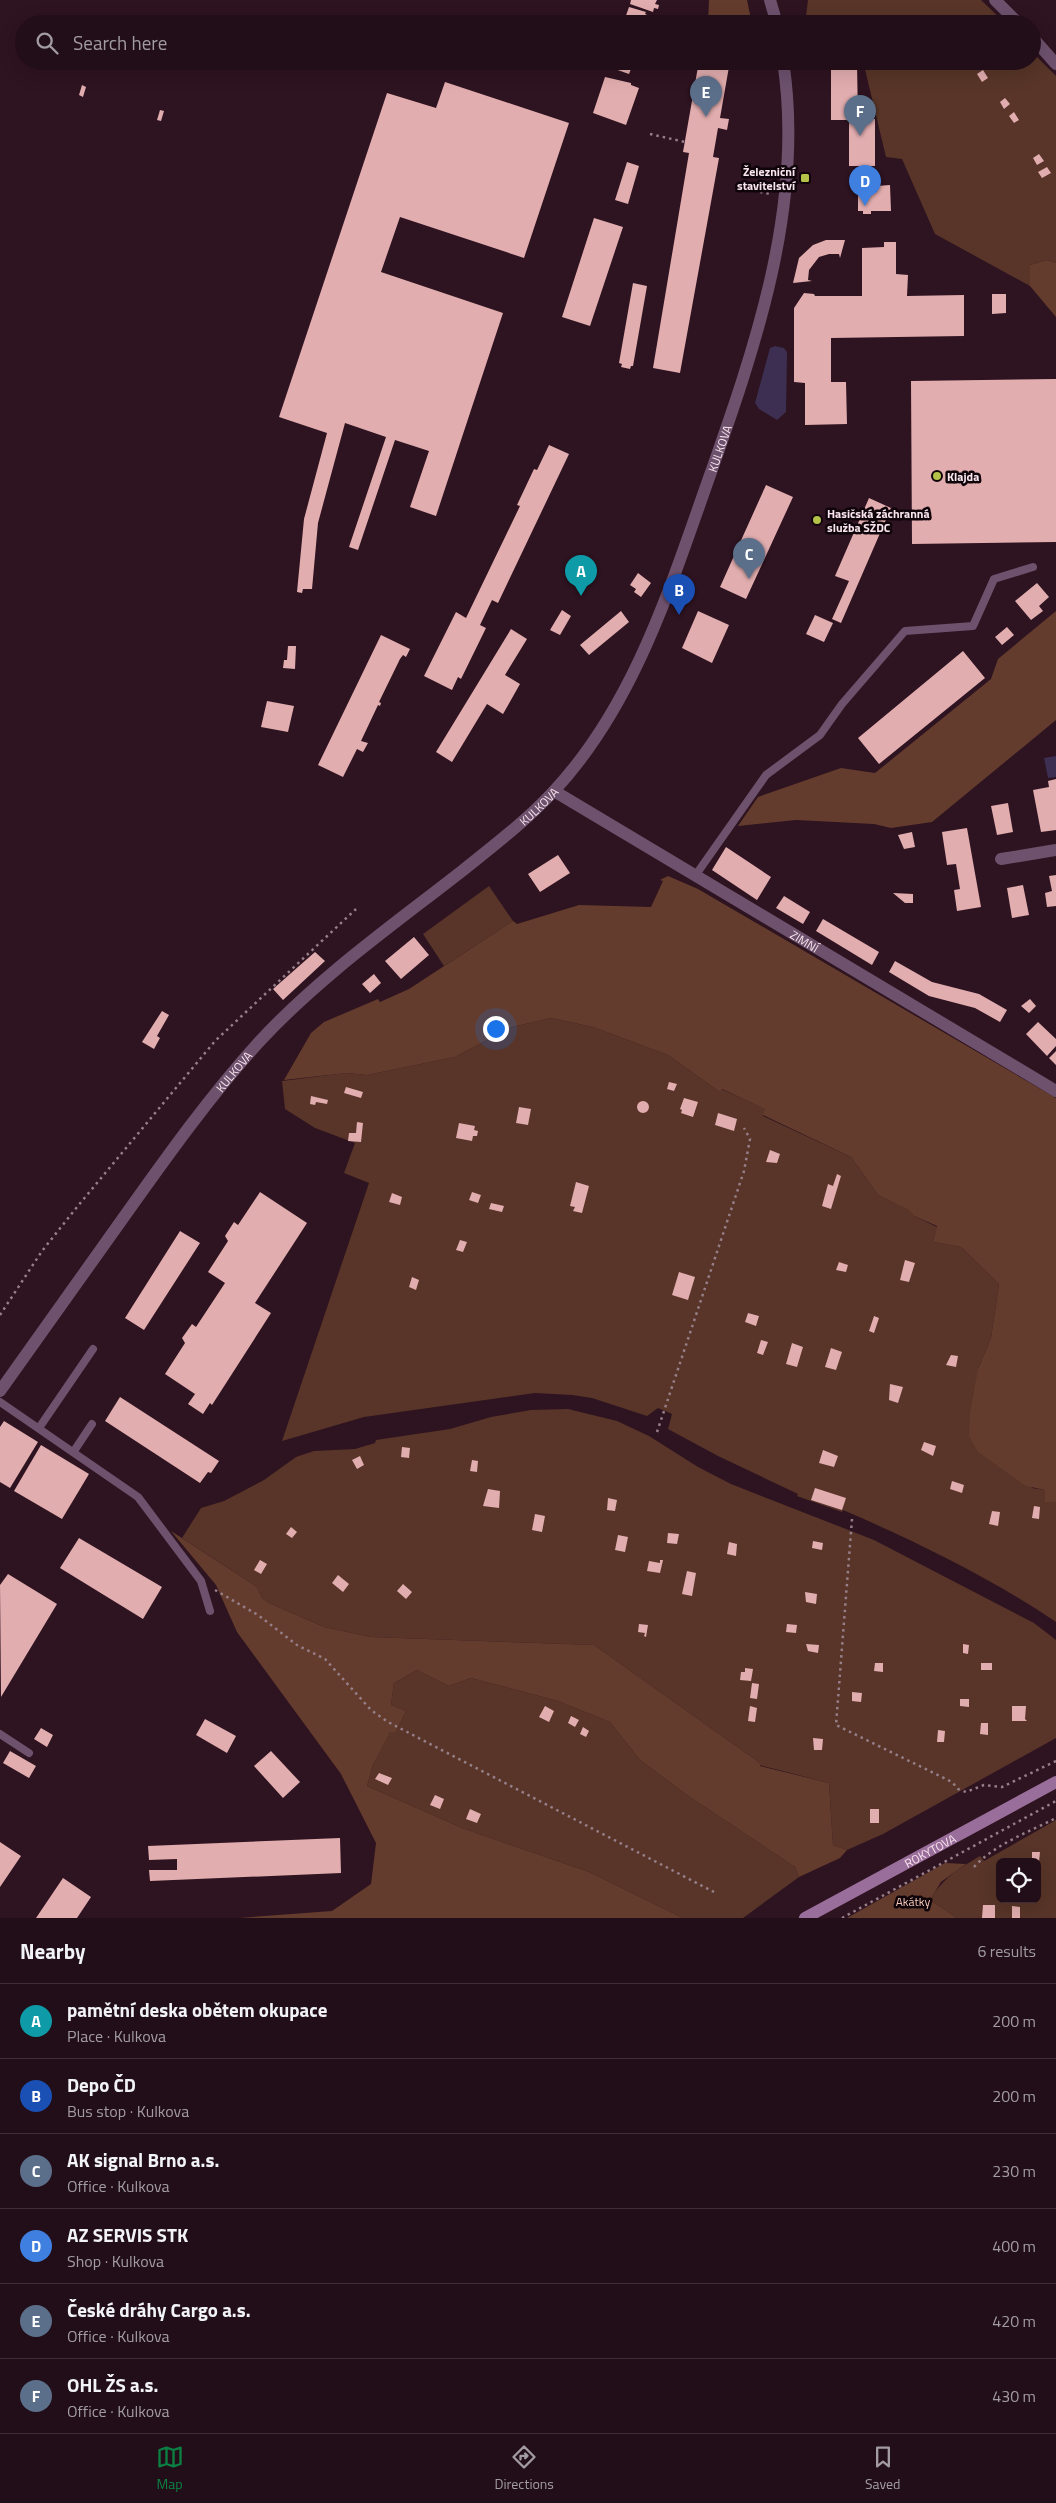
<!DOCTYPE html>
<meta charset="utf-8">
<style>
body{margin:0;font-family:"Titillium Web",sans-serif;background:#2a1721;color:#f1f3f6}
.controls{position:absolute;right:15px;bottom:15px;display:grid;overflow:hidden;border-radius:8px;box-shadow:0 5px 20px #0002}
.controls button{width:45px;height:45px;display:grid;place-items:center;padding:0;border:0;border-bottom:1px solid #3f2e37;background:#220e18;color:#f1f3f6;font:25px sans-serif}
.you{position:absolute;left:495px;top:1028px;width:18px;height:18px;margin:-12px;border:4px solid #fff;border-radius:50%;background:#1a73e8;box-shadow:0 0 0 8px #1a73e833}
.badge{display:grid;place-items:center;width:32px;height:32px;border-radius:50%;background:#0b8043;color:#fff;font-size:16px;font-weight:700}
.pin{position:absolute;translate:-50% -41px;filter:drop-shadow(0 1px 2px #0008)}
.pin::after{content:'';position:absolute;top:26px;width:18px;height:15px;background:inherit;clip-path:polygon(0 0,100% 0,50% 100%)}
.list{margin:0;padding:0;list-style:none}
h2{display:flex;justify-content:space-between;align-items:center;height:65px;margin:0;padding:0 20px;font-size:21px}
h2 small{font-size:16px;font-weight:400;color:#a29ca2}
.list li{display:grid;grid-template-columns:32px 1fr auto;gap:15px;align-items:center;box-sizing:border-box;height:75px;padding:0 20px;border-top:1px solid #3f2e37}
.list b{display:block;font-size:19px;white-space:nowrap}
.list p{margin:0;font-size:16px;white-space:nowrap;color:#a29ca2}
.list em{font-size:16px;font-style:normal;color:#a29ca2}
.icon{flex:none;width:28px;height:28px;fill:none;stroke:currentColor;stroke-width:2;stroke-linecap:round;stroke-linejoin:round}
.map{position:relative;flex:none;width:1056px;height:1918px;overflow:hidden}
.search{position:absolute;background:#220e18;box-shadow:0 5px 20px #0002;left:15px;right:15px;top:15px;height:55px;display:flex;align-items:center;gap:12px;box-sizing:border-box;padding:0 18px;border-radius:28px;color:#a29ca2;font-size:19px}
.sheet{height:515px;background:#220e18}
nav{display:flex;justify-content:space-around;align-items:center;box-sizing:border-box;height:70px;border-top:1px solid #3f2e37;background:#220e18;font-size:14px;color:#a29ca2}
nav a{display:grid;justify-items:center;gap:2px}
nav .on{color:#0b8043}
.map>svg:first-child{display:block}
</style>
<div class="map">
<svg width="1056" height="1918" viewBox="0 0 1056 1918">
<rect width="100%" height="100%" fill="#2e1320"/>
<path fill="#583528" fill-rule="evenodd" d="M808,0H981L1006,24H805Z
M1032,52L1056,76V263L1047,260L1030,265V286L935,234L902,159L886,157L863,61H1032Z
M489,886L513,921L444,966L423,934Z
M551,1018L593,1027L668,1055L720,1092L721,1089L766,1109L763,1116L851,1157L878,1195L910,1210L914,1216L937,1227L933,1242L961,1247L999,1284L991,1338L978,1369L1032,1488L1045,1490V1502H1056V1622C991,1578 915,1541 843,1510L842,1512L797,1496L798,1494L718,1456L668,1429L672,1414L658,1408L647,1416L592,1398L572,1395L535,1393L364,1417L282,1441L369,1183L344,1173L355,1143L315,1128L285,1109L282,1081L345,1073L367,1075L455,1057L512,1027Z
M568,1409L617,1421L649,1436L698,1467L731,1484L874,1540L1034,1623L1056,1640V1738L883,1834L847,1850L833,1845L829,1783L759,1765L760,1763L594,1645L371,1637L324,1627L269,1603L262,1598L257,1587L182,1538L201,1508L224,1501L264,1480L296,1457L314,1451L355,1449L375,1443L376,1440L450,1429L491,1417L531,1410Z
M417,1670L449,1686L471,1678L558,1701L610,1722L640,1760L687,1795L795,1867L799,1877L743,1918H683L589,1872L462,1828L367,1786L373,1765L390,1731L396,1732L406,1711L391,1705L394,1683Z
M1056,1820V1918H957L930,1900C944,1877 957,1870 980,1856L984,1861ZM1000,1862H1037V1899H1000Z"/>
<path fill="#643c2d" d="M709,0H747L752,24H708Z
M1047,260L1056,263V317L1030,286V265Z
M1056,611V720L932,822L891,828L874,824L796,820L738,826L758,797L841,768L875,773L991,679L998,659Z
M668,876L698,889L1056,1098V1502H1045V1490L1026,1486L978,1452L969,1436L970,1413L978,1369L991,1338L999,1284L961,1247L933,1242L937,1226L914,1216L909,1210L878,1195L851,1157L763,1115L765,1109L722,1089L720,1092L668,1055L593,1027L551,1018L512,1027L455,1057L367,1075L346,1073L284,1080L311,1033L324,1022L378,999L380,1002L409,989L513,921L517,924L579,905L651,907L663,881L660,880Z
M171,1531L257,1587L262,1598L269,1603L324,1627L371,1637L594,1645L760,1763V1766L829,1783L833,1845L847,1850L840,1858L799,1877L795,1867L687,1795L640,1760L610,1722L558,1701L471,1678L449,1686L417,1670L394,1683L391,1705L406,1711L396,1732H390L373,1765L367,1786L462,1828L589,1872L683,1918H239L332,1911L371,1884L376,1843L341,1774L237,1632L216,1585Z
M945,1863L966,1864L941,1882L930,1900L957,1918H847Z"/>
<path fill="#3c2f52" d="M775,346L784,348L787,352L786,412L777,420L759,409L755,403L770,348Z
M1056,756V777L1048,778L1044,758Z"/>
<path fill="#e2adaf" d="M631,0H657L655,4L659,5L658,9L654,8L653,12L630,4Z
M629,7L646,12L645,14L652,17L649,24H623Z
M611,61H634L629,74L609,67Z
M699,61H730L720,118L729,119L727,130L718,128L713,157L719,158L680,373L653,368L689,153L683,152Z
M831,63H857L858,120L875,119V166H849V120H831Z
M983,70L988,78L982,82L977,74Z
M605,77L631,83V85L639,88L626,125L593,113Z
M445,82L569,123L524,258L400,217L381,272L503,313L436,516L410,507L429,451L395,440L358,550L349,547L386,437L345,423L318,523L312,589H303L302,593L297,592L304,519L327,433L279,417L387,93L436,108Z
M82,85L86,87L83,97L79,95Z
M1005,98L1010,104L1004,109L1000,102Z
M160,110L164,111L161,121L157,120Z
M1014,112L1019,120L1014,123L1009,116Z
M1039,154L1044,161L1037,165L1033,158Z
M627,162L639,166L628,204L615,200Z
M1047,167L1051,173L1042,178L1038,172Z
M890,185L891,211H871V214H863V211H858V193L877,192V186Z
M594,218L623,227L590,326L562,317Z
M826,240H845L840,258L839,254H829L819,257L809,270L808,280L812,281L793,283L799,258L813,245Z
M884,242H896V274L908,275L907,296L964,295V336L831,338V382H846L847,424L805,425V383L794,382V308L804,293L814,294L815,296H862V248L884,247Z
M633,283L647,286L633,366H631L630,369L621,367L622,364L619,363Z
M992,294H1006V313L992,314Z
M1056,379V542L912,544L911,381Z
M549,445L569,454L498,603L492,600L480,625L486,628L461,679L458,677L452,690L424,676L456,612L466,618L520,506L517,505L534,469L537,470Z
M766,485L793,497L746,599L720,587Z
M869,498L891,508L841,623L832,619L849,581L835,576Z
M638,573L651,583L641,597L634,592L636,589L630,585Z
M1037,583L1049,597L1039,606L1043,611L1031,620L1015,601Z
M562,610L571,616L560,635L550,630Z
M621,611L629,622L589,655L580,645Z
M698,611L729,625L712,663L682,648Z
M815,615L833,623L824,642L806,634Z
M1007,627L1014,635L1002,645L995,637Z
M511,629L527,639L505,675L520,684L503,714L487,704L452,762L436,752Z
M381,635L410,649L406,657L403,655L400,659L379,702L381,703L380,706L378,705L361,741L368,743L363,752L357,749L343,777L318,765Z
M288,646H296L295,669L283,668L284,660H287Z
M963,651L985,678L879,764L858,738Z
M267,701L294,706L288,732L261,727Z
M1056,779V830L1041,832L1033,790L1049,787L1048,781Z
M1008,803L1013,832L997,835L991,806Z
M967,828L981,907L957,911L954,890L960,889L956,864L947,865L942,832Z
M912,832L915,847L904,849L898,835Z
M726,847L771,877L757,900L712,870Z
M558,855L570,873L540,892L528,874Z
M1056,875V906L1047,907L1045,893L1052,891L1049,876Z
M1023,885L1029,915L1012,918L1007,888Z
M893,893L913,894V903H905Z
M784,896L810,912L803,924L776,908Z
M823,919L879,952L872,965L816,931Z
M414,937L429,955L401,979L385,961Z
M315,952L325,961L283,1000L273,989Z
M895,961L932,982L979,994L1007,1010L1000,1022L975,1008L929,996L889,972Z
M374,974L381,983L370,993L362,984Z
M1030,999L1036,1006L1029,1013L1021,1006Z
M162,1011L169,1015L157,1036L160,1038L154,1049L142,1042Z
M1038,1022L1056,1039V1046L1047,1056L1026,1034Z
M1056,1051V1065L1049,1058Z
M669,1082L677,1084L674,1091L667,1089Z
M346,1087L363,1092L361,1098L344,1093Z
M311,1096L328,1100L327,1104L316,1102L315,1105L310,1104Z
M684,1098L698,1102L693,1117L681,1113L682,1110L680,1109Z
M637 1107a6 6 0 1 1 12 0a6 6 0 1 1-12 0Z
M519,1107L531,1109L528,1125L516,1123Z
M718,1113L737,1119L734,1131L715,1125Z
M357,1122L363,1123L361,1142L348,1141L349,1133H356Z
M459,1123L475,1126L474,1130L478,1131L477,1136H473L472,1141L456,1138Z
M770,1150L780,1154L777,1163L766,1162Z
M837,1174L841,1176L831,1209L822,1206L828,1184L833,1186Z
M576,1182L589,1186L582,1213L573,1211L575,1207L570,1206Z
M260,1192L307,1223L255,1303L271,1313L212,1405L210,1403L203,1414L188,1404L195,1394L165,1374L185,1343L182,1338L192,1324L196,1327L225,1283L208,1272L228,1241L225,1236L234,1222L238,1225Z
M472,1192L481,1195L478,1203L469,1200Z
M392,1193L402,1197L400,1205L389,1202Z
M491,1203L504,1206L502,1212L489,1209Z
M180,1231L200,1243L144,1330L125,1318Z
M460,1240L467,1242L463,1252L456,1250Z
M905,1260L915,1263L909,1282L900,1280Z
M839,1262L848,1265L846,1272L836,1270Z
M679,1272L695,1277L688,1300L672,1295Z
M412,1277L419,1280L416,1290L409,1287Z
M748,1313L759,1316L756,1326L745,1322Z
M874,1316L879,1318L874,1333L869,1331Z
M761,1340L768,1342L763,1355L757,1353Z
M792,1343L803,1347L797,1367L786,1364Z
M831,1348L842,1352L836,1370L825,1367Z
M951,1355L958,1356L956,1367L946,1365Z
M890,1384L903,1387L898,1403L889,1400Z
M120,1397L219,1461L211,1473L208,1472L200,1483L105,1421Z
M4,1421L38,1442L10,1488L0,1482V1427Z
M924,1442L936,1446L933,1456L921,1450Z
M41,1445L89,1474L62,1519L14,1491Z
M402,1447L410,1448L409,1458L401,1457Z
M823,1450L838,1456L834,1467L819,1463Z
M360,1456L364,1465L357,1469L352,1460Z
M472,1460L478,1461L477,1472L470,1471Z
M952,1481L964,1485L962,1493L950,1489Z
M815,1488L846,1498L842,1510L811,1500Z
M488,1489L500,1491L499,1508L483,1506Z
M608,1498L617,1500L615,1511L607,1510Z
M1034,1506L1040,1507L1039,1519L1032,1518Z
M992,1511L1000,1512L998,1526L989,1524Z
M535,1514L545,1516L542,1532L532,1530Z
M291,1527L297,1532L292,1538L286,1534Z
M668,1533L679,1534L677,1544L667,1543Z
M618,1535L628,1537L625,1552L615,1550Z
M79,1538L162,1587L143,1619L60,1568Z
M813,1541L823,1543L822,1550L812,1548Z
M729,1542L737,1544L736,1556L727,1554Z
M260,1560L267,1564L261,1574L254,1570Z
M660,1560H663L660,1573L647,1571L649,1561L660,1563Z
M687,1571L696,1573L692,1596L682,1594Z
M8,1574L57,1604L1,1697L0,1585Z
M338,1575L349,1584L343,1592L332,1583Z
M403,1584L412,1592L406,1599L397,1591Z
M805,1592L817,1594L816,1604L806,1602Z
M639,1624L648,1625L646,1637L644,1636L645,1633L638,1632Z
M787,1624L797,1625L796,1633L786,1632Z
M806,1644L819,1645L818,1653L808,1651Z
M963,1644L969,1645L968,1654L963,1653Z
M875,1663H883V1672L874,1671Z
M981,1663H992V1670H981Z
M745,1668L753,1669L751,1681L740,1680L741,1672H745Z
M752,1683L759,1684L757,1699L750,1698Z
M852,1692L862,1693L861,1702L852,1701Z
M960,1699H969V1707L960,1706Z
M545,1706L554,1711L549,1722L539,1717Z
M750,1706L757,1708L755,1722L748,1721Z
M1012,1706H1026L1025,1719L1027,1721H1012Z
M571,1716L579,1720L575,1727L568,1723Z
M205,1719L236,1736L227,1753L196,1735Z
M981,1723H988V1735L980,1734Z
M583,1727L589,1731L586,1737L580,1734Z
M41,1728L53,1735L47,1747L34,1739Z
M938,1730L945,1731L944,1742H937Z
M813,1738L823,1739L822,1750H814Z
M10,1751L36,1766L29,1778L3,1763Z
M271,1751L300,1782L283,1798L254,1766Z
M379,1773L392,1778L388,1785L375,1779Z
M435,1795L444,1799L440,1809L430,1805Z
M470,1809L481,1814L477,1823L466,1819Z
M870,1809H879V1823H870Z
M340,1838L341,1873L150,1881L149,1870H177V1859L149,1860L148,1846Z
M0,1842L21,1856L0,1887Z
M1032,1852H1040L1039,1862H1032Z
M63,1878L91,1897L77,1918H36Z
M983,1905H995V1918H982Z
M1012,1906L1020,1907V1918H1012Z"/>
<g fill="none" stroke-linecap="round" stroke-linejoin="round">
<path stroke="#967f89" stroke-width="2.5" stroke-dasharray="2.5 4" stroke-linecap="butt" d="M650,134L685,142
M760,192L771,194
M0,1315L42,1251L77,1207L215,1041L356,909
M657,1432L744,1171L750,1139L744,1128
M852,1519L836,1725L952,1782L958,1789L966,1792L984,1785L1002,1787L1056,1761
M215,1590L258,1615L297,1645L325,1659L371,1710L388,1722L714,1892
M974,1867C995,1844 1029,1832 1056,1818
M842,1918L1056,1801"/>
<path stroke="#6d516d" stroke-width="8" d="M695,876L766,775L820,735L842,704L905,631L973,626L994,579L1033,567
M0,1402L138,1497L201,1581L210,1611
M39,1428L93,1349
M74,1451L92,1424
M0,1734L29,1753"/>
<g stroke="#6d516d" stroke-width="12">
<path d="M770,0L777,24"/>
<path d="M995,0L1019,24"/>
<path d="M1032,37L1056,64"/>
<path id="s1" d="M554,791L1056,1091"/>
<path d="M1001,859L1056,850"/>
<path id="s2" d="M0,1391C42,1332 84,1273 126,1214C168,1155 210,1096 259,1042C319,977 393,925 462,871C493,846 526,821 553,792C631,709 667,597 704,492C752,356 806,208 783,61"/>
</g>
<path stroke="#9a6e9b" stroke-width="12" id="s3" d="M805,1918L1056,1782"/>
</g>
<g fill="#b4c24a" stroke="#0f0409" stroke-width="2">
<rect x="800" y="173" width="10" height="10" rx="2.5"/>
<circle cx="937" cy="476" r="5"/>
<circle cx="817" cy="520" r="5"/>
</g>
<g text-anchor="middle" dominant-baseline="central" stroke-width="5" stroke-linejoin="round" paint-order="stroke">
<g font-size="12" font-weight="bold" fill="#fae6ee" stroke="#0f0409" text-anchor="start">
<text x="795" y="171" text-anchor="end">Železniční<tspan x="795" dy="14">stavitelství</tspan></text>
<text x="947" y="476">Klajda</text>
<text x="827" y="513">Hasičská záchranná<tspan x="827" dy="14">služba SŽDC</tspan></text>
</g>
<g font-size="12" fill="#fae6ee" stroke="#0f0409">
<text stroke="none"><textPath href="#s2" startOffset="1206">KULKOVA</textPath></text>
<text stroke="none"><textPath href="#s2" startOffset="801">KULKOVA</textPath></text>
<text stroke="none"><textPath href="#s1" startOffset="292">ZIMNÍ</textPath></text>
<text stroke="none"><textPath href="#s2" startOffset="396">KULKOVA</textPath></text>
<text stroke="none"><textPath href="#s3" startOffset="142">ROKYTOVA</textPath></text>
</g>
<g font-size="12" fill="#f5c9b9" stroke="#0f0409">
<text x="913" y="1901">Akátky</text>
</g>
</g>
</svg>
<div class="controls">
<button><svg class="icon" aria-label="locate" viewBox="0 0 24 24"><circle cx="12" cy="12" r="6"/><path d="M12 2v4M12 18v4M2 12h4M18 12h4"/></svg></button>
</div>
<div class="you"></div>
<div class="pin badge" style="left:581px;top:596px;background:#0f9aa8">A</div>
<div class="pin badge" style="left:679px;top:615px;background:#1a4fb4">B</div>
<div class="pin badge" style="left:749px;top:579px;background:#5c6f8a">C</div>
<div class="pin badge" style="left:865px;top:206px;background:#3f7fe0">D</div>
<div class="pin badge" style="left:706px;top:117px;background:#5c6f8a">E</div>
<div class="pin badge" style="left:860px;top:136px;background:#5c6f8a">F</div>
<div class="search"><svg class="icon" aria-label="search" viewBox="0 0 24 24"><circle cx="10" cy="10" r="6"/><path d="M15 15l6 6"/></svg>Search here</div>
</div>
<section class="sheet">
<h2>Nearby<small>6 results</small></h2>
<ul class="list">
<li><span class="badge" style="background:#0f9aa8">A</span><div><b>pamětní deska obětem okupace</b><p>Place · Kulkova</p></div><em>200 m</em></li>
<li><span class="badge" style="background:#1a4fb4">B</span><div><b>Depo ČD</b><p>Bus stop · Kulkova</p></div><em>200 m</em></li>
<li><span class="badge" style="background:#5c6f8a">C</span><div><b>AK signal Brno a.s.</b><p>Office · Kulkova</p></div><em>230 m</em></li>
<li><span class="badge" style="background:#3f7fe0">D</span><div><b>AZ SERVIS STK</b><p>Shop · Kulkova</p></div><em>400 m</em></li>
<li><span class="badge" style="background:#5c6f8a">E</span><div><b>České dráhy Cargo a.s.</b><p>Office · Kulkova</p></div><em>420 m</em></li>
<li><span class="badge" style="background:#5c6f8a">F</span><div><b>OHL ŽS a.s.</b><p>Office · Kulkova</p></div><em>430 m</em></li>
</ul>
</section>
<nav>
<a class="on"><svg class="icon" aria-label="map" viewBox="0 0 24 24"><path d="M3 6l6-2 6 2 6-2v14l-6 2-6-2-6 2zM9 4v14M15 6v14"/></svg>Map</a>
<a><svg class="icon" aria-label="directions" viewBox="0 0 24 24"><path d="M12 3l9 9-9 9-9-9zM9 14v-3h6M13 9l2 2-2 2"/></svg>Directions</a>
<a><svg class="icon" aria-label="saved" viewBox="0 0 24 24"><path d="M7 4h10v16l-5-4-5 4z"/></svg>Saved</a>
</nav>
